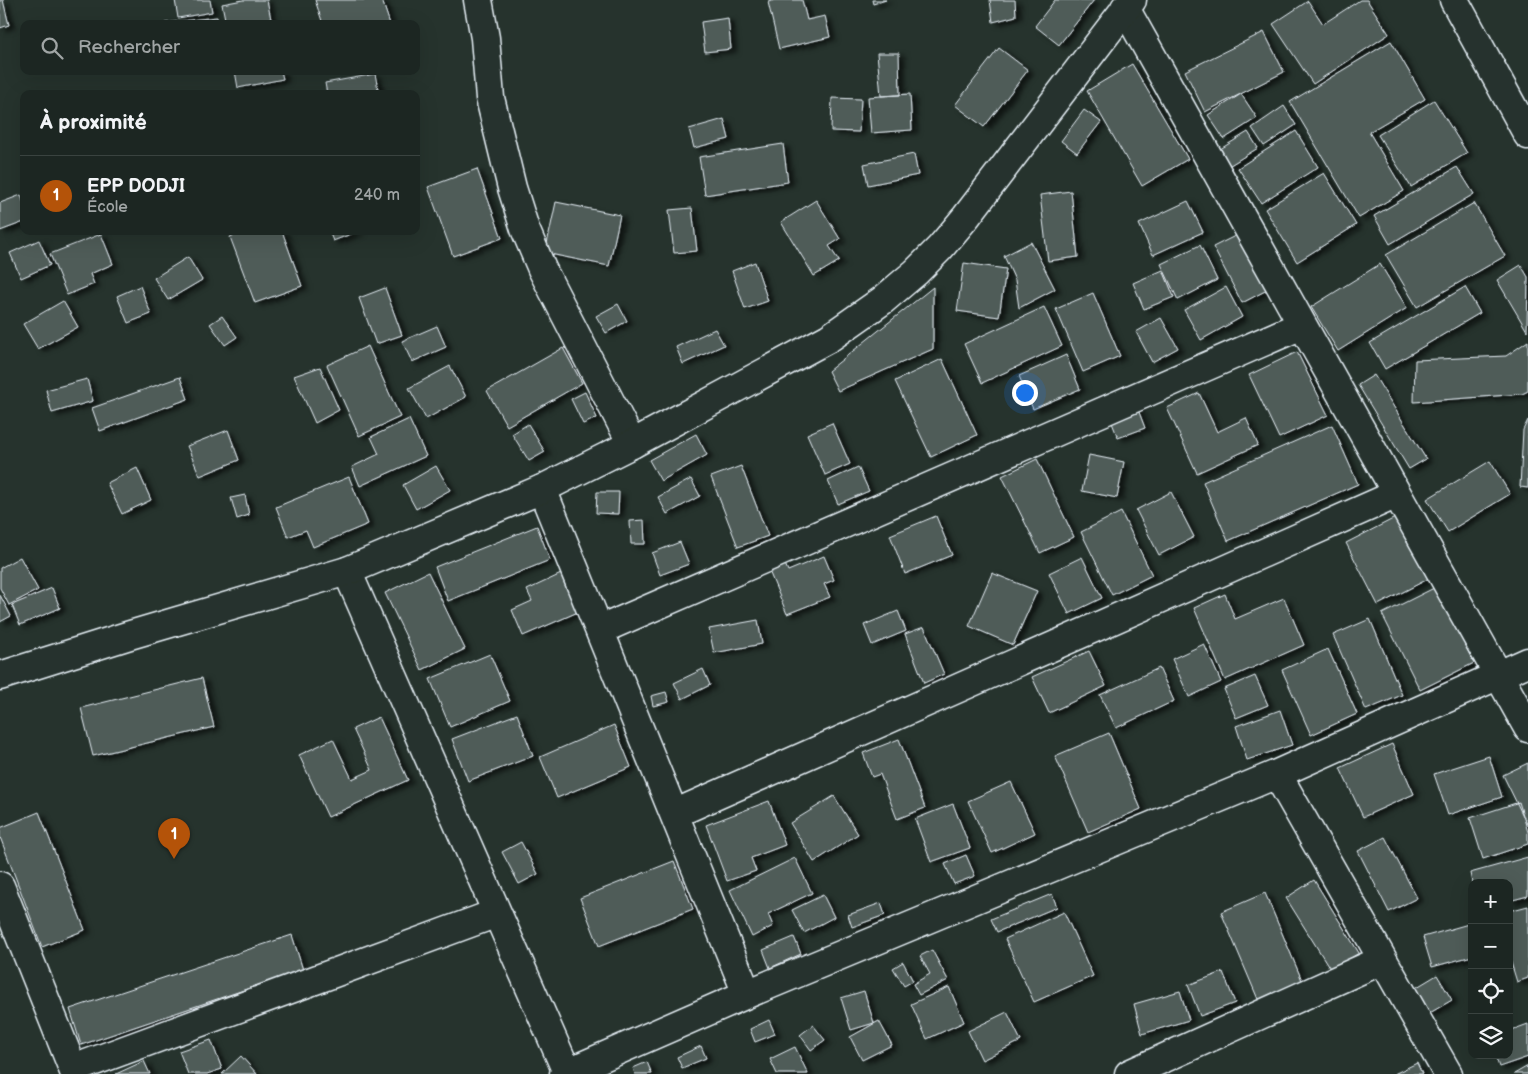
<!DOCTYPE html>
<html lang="fr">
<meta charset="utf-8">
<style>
body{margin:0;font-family:"Balsamiq Sans",sans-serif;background:#252e2a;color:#f1f3f6}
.controls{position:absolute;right:15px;bottom:15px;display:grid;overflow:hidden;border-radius:10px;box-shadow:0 5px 20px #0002}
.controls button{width:45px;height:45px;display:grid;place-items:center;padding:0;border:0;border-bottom:1px solid #3a4340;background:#1c2622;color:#f1f3f6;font:25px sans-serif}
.you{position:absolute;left:1024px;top:392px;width:18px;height:18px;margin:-12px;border:4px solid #fff;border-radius:50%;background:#1a73e8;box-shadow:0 0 0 8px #1a73e833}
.badge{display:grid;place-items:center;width:32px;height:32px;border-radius:50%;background:#b45309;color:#fff;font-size:16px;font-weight:700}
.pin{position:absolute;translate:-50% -41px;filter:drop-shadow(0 1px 2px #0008)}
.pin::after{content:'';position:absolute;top:26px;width:18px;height:15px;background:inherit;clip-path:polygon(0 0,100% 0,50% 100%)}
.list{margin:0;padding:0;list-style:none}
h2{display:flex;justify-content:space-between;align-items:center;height:65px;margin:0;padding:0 20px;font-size:21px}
h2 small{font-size:16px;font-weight:400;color:#a0a5a5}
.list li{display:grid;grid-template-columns:32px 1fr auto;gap:15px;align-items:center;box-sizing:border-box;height:80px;padding:0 20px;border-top:1px solid #3a4340}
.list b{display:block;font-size:19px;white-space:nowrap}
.list p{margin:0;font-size:16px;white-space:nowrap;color:#a0a5a5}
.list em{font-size:16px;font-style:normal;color:#a0a5a5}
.icon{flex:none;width:28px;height:28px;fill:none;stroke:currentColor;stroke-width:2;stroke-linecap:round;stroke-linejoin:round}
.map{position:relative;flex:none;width:1528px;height:1074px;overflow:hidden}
.search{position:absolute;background:#1c2622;box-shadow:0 5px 20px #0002;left:20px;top:20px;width:400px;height:55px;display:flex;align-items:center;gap:12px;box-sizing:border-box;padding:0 18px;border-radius:10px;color:#a0a5a5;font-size:19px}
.panel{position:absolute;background:#1c2622;box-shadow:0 5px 20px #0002;left:20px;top:90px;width:400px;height:145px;border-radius:10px}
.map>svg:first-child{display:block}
</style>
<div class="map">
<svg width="1528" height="1074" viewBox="0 0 1528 1074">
<defs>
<filter id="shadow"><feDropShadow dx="5.5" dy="3" stdDeviation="2.5" flood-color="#0009"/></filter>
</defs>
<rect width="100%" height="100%" fill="#26332d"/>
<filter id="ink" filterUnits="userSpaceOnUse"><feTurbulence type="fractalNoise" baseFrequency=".02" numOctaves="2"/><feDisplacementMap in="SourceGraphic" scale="10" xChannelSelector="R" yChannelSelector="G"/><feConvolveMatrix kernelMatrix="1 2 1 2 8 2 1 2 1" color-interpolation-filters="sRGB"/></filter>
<g filter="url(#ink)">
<path fill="#505c59" stroke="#e8f1f8" filter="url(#shadow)" d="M0,0H3L9,25L0,28Z
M175,0H210L212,12L178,18Z
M243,0H267L272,24H226L222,4Z
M315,0H382L390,24H323Z
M775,0H802L807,20L825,16L830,37L779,49L768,2Z
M872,0H886L873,4Z
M990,0H1015L1016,16L993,22Z
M1055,0H1094L1059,45L1035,26Z
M1360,0H1367L1389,34L1313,84L1273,24L1308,1L1323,24Z
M217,17L218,24L165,23Z
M728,18L731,49L705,52L701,22Z
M1264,32L1284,72L1205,112L1185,71Z
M1391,41L1425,99L1369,132L1404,191L1359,218L1290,102Z
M999,48L1028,70L984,127L955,105Z
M877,53H899L900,95L881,96Z
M1132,64L1188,159L1142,186L1087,91Z
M235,71H281L283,79L238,88Z
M375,74L379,94H327L325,83Z
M910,94L912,130L871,133L868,97Z
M1241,94L1257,118L1224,139L1208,115Z
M832,98L861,99L859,132L831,131Z
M1434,100L1467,153L1411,187L1378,135Z
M1284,106L1296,125L1264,146L1252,128Z
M1084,110L1101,122L1077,153L1061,141Z
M724,119L729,139L694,148L689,129Z
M1296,131L1318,167L1261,203L1238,168Z
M1248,132L1258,148L1227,167L1217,151Z
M783,144L788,182L705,195L699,157Z
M914,154L918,175L868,185L864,164Z
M1457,167L1474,194L1390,244L1374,216Z
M477,169L502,238L453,256L428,187Z
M1324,173L1356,225L1297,262L1265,209Z
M1071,191L1078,257L1048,261L1040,195Z
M21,195L24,204V222L0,231V203Z
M816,200L840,239L829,246L839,261L814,276L781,222Z
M1188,201L1203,232L1153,255L1139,224Z
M556,202L620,215L609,266L545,253Z
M1474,203L1505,256L1417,307L1386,255Z
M692,208L697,251L674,253L669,210Z
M245,231H282L302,286L255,303L230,237Z
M329,231H359L333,241Z
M101,234L113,264L90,274L94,284L67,295L50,254Z
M1239,234L1267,290L1242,303L1213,247Z
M39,240L50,265L21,278L10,253Z
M1031,242L1055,289L1019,308L1015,280L1004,256Z
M1200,245L1217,280L1178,300L1161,264Z
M188,257L202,280L168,300L154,278Z
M755,262L768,301L745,309L732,271Z
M964,263L1006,269L999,317L957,311Z
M1380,264L1407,308L1338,351L1311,307Z
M1521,265L1528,277L1527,331L1497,280Z
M1163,270L1174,297L1144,309L1133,283Z
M140,286L151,314L128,323L117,296Z
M933,287V349L838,391L828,371Z
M1226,287L1242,317L1201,340L1184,310Z
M1465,287L1480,313L1385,369L1370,343Z
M385,288L402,335L376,344L359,298Z
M1093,293L1120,356L1083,372L1056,309Z
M63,301L78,327L38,349L23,324Z
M618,304L627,321L606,333L596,316Z
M1044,307L1062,346L982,383L964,344Z
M222,316L237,337L225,345L210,324Z
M1161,318L1178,348L1152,362L1136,332Z
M437,326L446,347L412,362L402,341Z
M715,329L724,345L683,364L676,347Z
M1528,341V391L1522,394L1414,402L1415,360L1506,356Z
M368,346L400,417L359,436L327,365Z
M563,348L582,383L507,426L487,391Z
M1297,352L1328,415L1279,438L1249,375Z
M1066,355L1080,389L1033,409L1019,376Z
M942,359L977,435L931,457L895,381Z
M450,366L466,397L426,419L409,388Z
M320,367L339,410L315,423L294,376Z
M1374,375L1426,459L1409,469L1358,385Z
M180,377L188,399L100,431L92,408Z
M87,379L93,401L52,413L46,390Z
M585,392L597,418L583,424L571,399Z
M1199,393L1217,432L1246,418L1258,445L1197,473L1167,408Z
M1134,399L1145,428L1118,438L1107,410Z
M409,419L426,456L360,486L352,467L379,454L371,437Z
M1528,420V488L1520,487L1523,430Z
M832,423L850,464L825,475L807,434Z
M528,424L545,452L529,461L512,434Z
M1332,425L1358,484L1228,541L1203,482Z
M228,430L239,460L200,476L187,446Z
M696,434L707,455L661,481L649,460Z
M1089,455L1124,462L1117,498L1082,491Z
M1037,459L1074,537L1040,553L1002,476Z
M1490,461L1510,494L1448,532L1427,499Z
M436,466L450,490L416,509L403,485Z
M741,466L768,536L738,547L711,477Z
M858,467L869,491L838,504L828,481Z
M137,468L151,500L122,514L107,483Z
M349,477L368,524L313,547L306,530L288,537L276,507Z
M691,479L700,496L667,514L658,497Z
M597,492H619L618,514L596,513Z
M1171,492L1194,537L1159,555L1136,510Z
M245,495L249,515L237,519L231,498Z
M1121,512L1152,575L1112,595L1081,532Z
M936,516L952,555L905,574L890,535Z
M1395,518L1428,579L1378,605L1346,543Z
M644,520L645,544H631L630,521Z
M537,526L550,560L448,601L435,567Z
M680,542L689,564L660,575L652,553Z
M824,556L834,580L824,584L830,597L787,614L769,571L785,564L788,571Z
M20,557L38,590L9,605L0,588V568Z
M1082,557L1102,598L1069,614L1049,573Z
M428,572L465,649L422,670L385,593Z
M992,573L1037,591L1013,645L969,626Z
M561,574L578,612L523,636L512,610L532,601L527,590Z
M1436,587L1474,663L1420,690L1382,614Z
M52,588L60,608L20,625L12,605Z
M1225,594L1235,619L1284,598L1304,645L1225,680L1194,608Z
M0,595L11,616L0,622Z
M898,611L906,631L872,645L864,625Z
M1370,619L1402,695L1366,710L1333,635Z
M758,620L762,644L714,653L709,629Z
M924,627L944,674L924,683L905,634Z
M1204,644L1221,682L1189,697L1172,659Z
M1328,649L1357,714L1311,735L1282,670Z
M1089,651L1106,686L1049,713L1032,677Z
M490,654L510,701L450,727L430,679Z
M1159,668L1174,701L1116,728L1100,695Z
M703,669L710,685L682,699L674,683Z
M1255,676L1268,705L1236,718L1224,689Z
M202,678L214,727L93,756L81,708Z
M666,692L669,702L653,706L651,696Z
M1280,710L1292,745L1247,760L1236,726Z
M517,714L533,756L468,781L452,739Z
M379,717L408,780L328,817L299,755L333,739L352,779L372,770L353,729Z
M614,725L631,767L557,798L540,757Z
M1109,733L1141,809L1088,832L1055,756Z
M899,739L925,808L897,819L880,774L872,777L863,753Z
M1392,744L1414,794L1363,817L1340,768Z
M1489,756L1502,797L1448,815L1434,774Z
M1528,763V826L1503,775Z
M1011,782L1035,833L992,853L968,801Z
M834,796L858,834L814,862L790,823Z
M769,801L785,845L751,858L756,871L727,881L706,825Z
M1519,802L1528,832V844L1483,859L1470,818Z
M953,804L970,848L931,862L915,819Z
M39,812L85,930L42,947L0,837V828Z
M1385,837L1417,898L1389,912L1358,851Z
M521,842L538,874L519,884L502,852Z
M966,855L975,876L954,884L945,864Z
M1528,857V896L1509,901V883H1472L1470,873Z
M795,858L812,893L768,914L773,926L752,937L730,890Z
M674,861L693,909L599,946L580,898Z
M1314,880L1359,953L1331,970L1286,898Z
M1265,893L1304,985L1260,1004L1221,912Z
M1052,894L1057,907L997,932L991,919Z
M823,895L834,917L804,933L792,910Z
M881,903L885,915L852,927L848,915Z
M1528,906V978L1517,982L1509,956V911Z
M1064,912L1093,976L1034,1002L1005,939Z
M1472,923V956L1432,967L1423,937Z
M292,935L303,970L81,1045L70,1009Z
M794,937L801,954L770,968L763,950Z
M932,950L948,980L919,995L913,984L930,974L920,956Z
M903,962L913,981L904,986L893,968Z
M1223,972L1235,1003L1200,1016L1188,985Z
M1437,975L1452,1000L1428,1014L1412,990Z
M949,987L964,1022L927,1039L911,1004Z
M864,991L874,1023L851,1030L841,998Z
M1180,991L1189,1020L1142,1034L1134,1004Z
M1007,1012L1021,1041L982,1060L968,1031Z
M769,1020L775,1034L755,1042L750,1029Z
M879,1021L892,1045L862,1060L850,1037Z
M1528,1024V1057L1499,1067L1495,1055H1509V1031Z
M813,1025L825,1040L811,1050L800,1035Z
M211,1040L222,1069L207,1074H188L179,1051Z
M701,1046L706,1058L682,1068L677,1057Z
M795,1047L808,1074H777L770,1059Z
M241,1056L257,1074H222Z
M144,1061L150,1074H116Z
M647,1062L652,1074H635L633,1068Z
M1417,1063L1422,1074H1394Z
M1528,1066V1074H1514Z"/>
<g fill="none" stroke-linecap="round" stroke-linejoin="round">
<defs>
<path id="street" d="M478,0L485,38L490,98L512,188L525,229L542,269L632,444
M1125,8L1528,728
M542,489L747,994
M347,571L567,1072
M600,630L1302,325
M1277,774L1448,1074
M674,814L1397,494
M0,886L75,1074
M73,1069L497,913
M564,1074L747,994L1277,774L1528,662
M1129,1074L1382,960"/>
<path id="secondary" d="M1454,0L1528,135
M0,676L130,635L347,571L542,489L632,444L829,338L883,300L916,272L940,248L966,217L1132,0"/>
</defs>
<use href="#street" stroke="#e8f1f8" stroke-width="31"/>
<use href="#secondary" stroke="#e8f1f8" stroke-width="31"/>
<use href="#street" stroke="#26332d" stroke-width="28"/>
<use href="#secondary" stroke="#26332d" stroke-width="28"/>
</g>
</g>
</svg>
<div class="controls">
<button>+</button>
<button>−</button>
<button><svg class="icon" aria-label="locate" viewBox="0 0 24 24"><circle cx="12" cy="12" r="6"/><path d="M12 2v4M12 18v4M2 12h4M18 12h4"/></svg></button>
<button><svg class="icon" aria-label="layers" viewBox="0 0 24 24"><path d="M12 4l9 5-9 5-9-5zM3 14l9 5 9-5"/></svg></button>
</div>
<div class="you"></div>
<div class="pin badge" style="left:174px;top:859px">1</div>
<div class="search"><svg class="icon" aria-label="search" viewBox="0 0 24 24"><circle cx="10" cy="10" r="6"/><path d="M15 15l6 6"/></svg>Rechercher</div>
<section class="panel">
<h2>À proximité<small></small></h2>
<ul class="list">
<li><span class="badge">1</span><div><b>EPP DODJI</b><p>École</p></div><em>240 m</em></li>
</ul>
</section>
</div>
